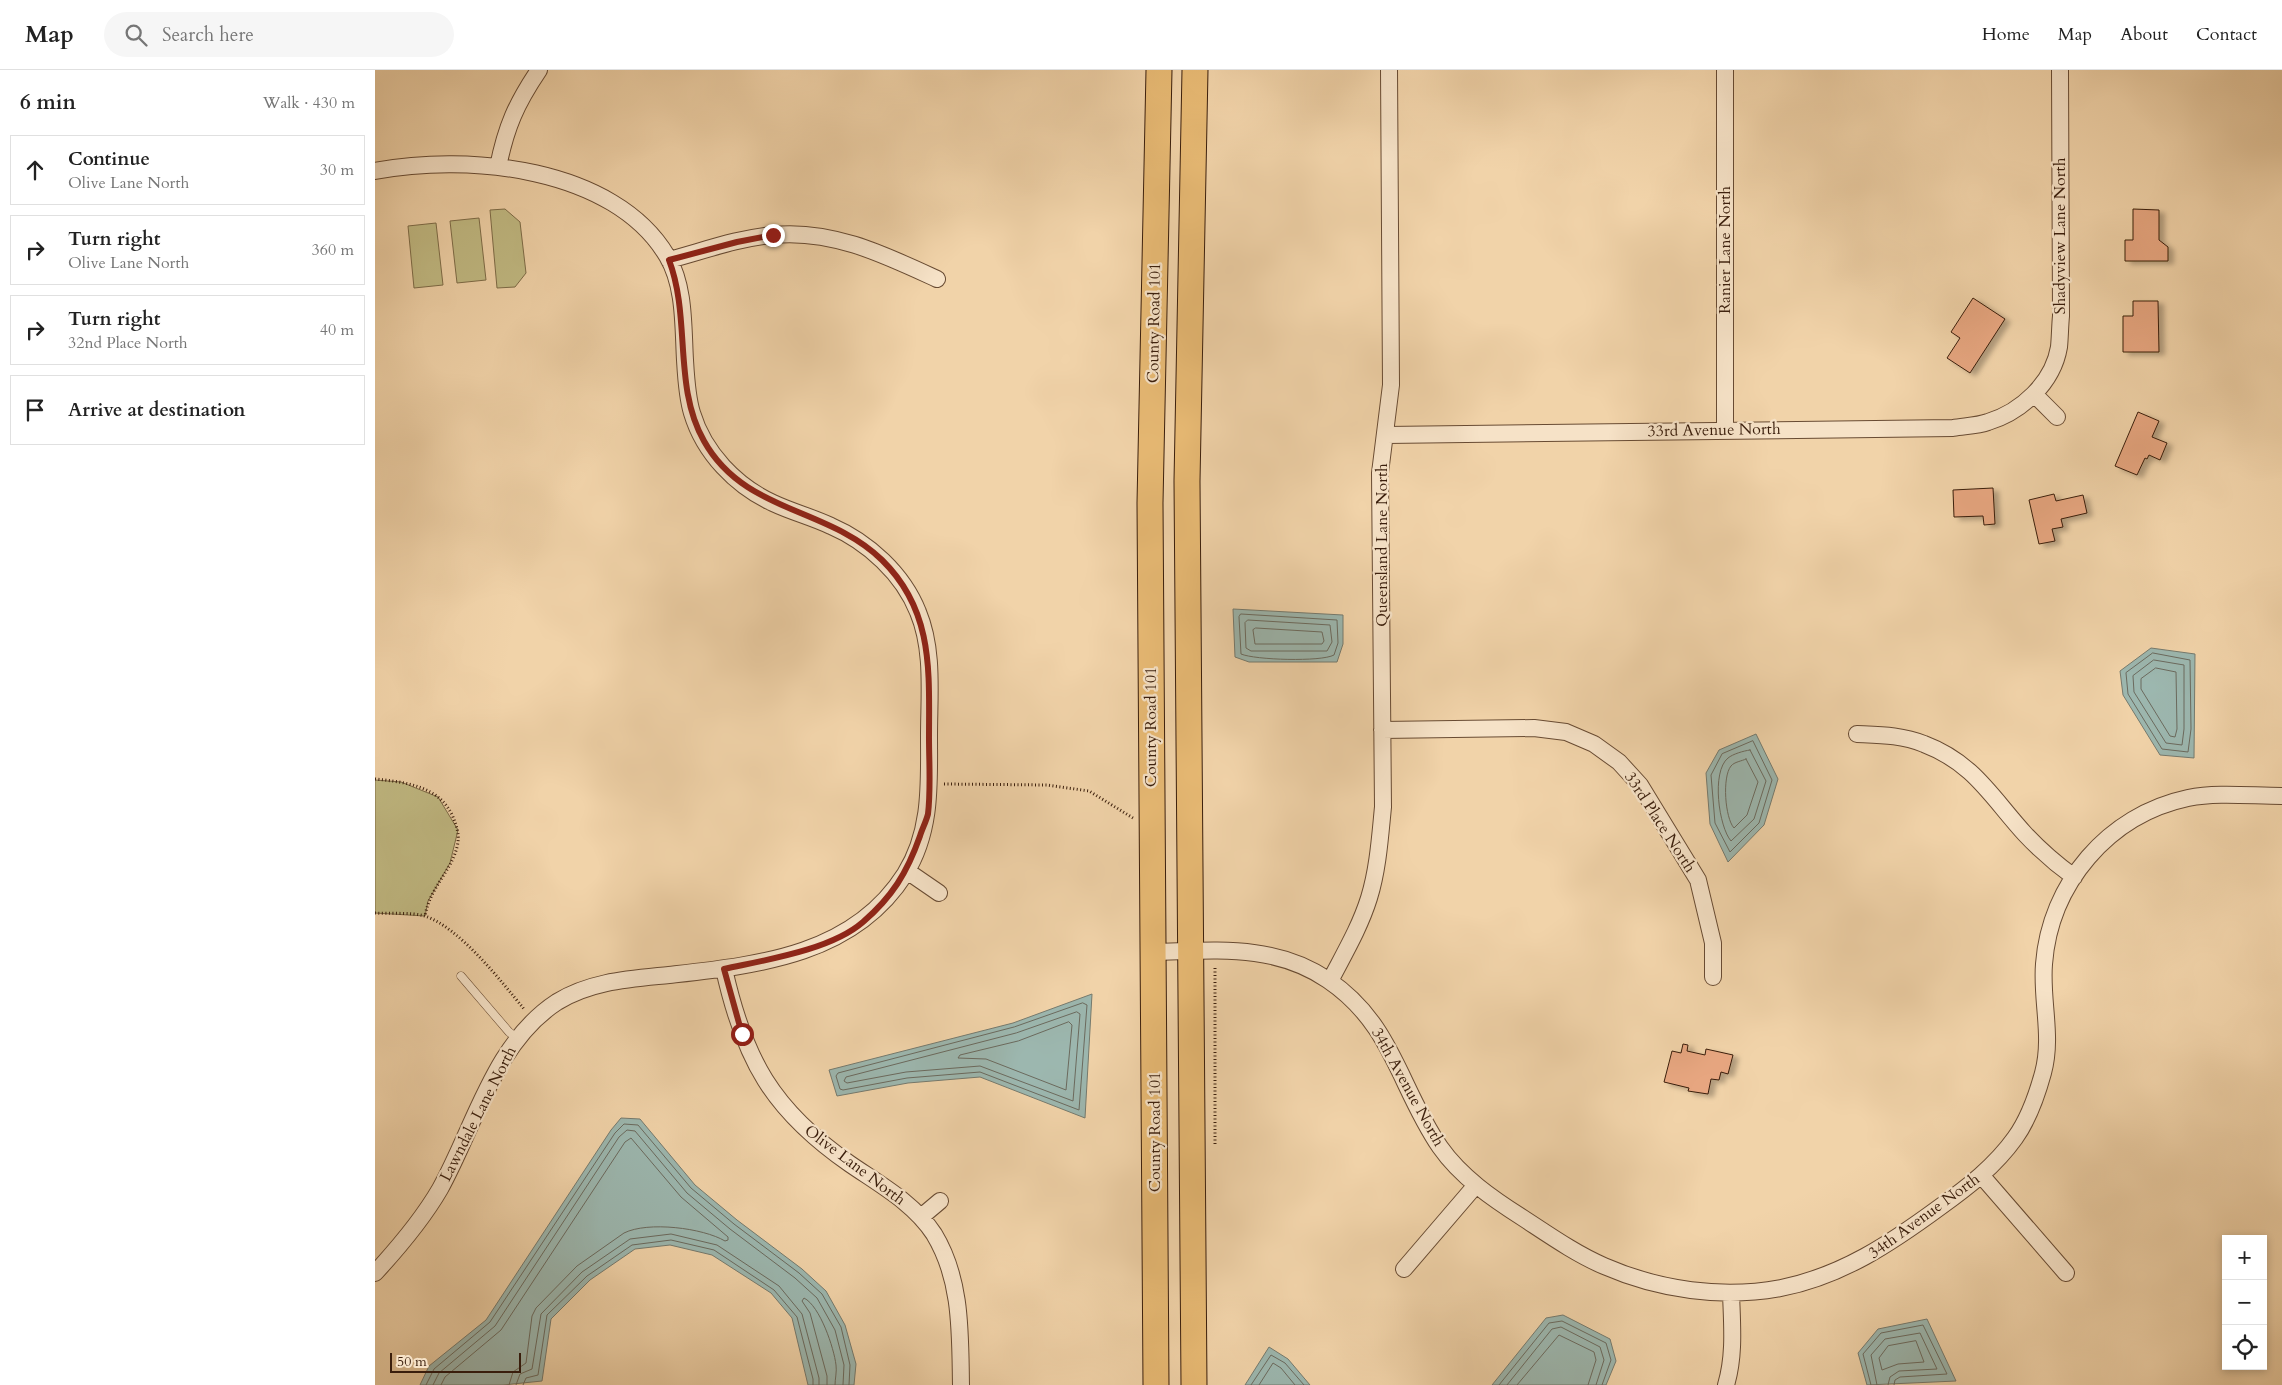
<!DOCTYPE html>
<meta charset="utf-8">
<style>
body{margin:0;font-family:Cardo,serif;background:#f6f6f6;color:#222}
.controls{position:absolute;right:15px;bottom:15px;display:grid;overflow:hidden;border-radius:0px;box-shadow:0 2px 8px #0003}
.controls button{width:45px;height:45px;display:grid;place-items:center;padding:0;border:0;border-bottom:1px solid #e0e0e0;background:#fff;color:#222;font:25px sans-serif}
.scale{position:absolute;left:15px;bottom:12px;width:131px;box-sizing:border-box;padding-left:5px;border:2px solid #3a1e0c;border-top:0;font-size:14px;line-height:18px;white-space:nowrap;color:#3a1e0c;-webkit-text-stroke:4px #f6e2c7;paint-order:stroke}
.stop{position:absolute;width:15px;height:15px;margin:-11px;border:4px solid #8f2418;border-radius:50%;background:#fff}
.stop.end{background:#8f2418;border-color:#fff;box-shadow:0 1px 5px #0008}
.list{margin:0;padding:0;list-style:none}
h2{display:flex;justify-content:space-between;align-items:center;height:65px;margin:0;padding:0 20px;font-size:21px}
h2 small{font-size:16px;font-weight:400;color:#767676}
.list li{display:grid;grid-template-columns:32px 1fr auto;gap:15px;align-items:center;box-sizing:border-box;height:70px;margin:0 10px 10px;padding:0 10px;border:1px solid #e0e0e0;border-radius:0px}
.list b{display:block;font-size:19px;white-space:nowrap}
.list p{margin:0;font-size:16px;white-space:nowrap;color:#767676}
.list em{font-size:16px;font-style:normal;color:#767676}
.icon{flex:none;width:28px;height:28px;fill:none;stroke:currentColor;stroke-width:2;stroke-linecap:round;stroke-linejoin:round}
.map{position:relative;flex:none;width:1907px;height:1315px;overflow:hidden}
header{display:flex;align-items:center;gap:30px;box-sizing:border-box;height:70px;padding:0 25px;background:#fff;border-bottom:1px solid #e0e0e0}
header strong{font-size:24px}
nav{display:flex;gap:28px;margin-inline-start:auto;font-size:18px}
.search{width:350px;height:45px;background:#f6f6f6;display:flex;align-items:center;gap:12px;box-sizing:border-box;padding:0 18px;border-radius:28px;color:#767676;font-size:19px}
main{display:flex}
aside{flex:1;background:#fff}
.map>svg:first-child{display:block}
</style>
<header>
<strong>Map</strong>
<div class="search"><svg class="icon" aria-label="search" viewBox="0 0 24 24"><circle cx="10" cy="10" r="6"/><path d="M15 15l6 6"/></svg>Search here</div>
<nav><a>Home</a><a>Map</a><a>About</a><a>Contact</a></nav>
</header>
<main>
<aside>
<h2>6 min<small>Walk · 430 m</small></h2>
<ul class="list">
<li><svg class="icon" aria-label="ahead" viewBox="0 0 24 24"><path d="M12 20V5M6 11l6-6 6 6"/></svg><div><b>Continue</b><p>Olive Lane North</p></div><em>30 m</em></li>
<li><svg class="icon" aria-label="right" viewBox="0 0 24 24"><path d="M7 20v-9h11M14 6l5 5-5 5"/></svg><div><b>Turn right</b><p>Olive Lane North</p></div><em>360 m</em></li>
<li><svg class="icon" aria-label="right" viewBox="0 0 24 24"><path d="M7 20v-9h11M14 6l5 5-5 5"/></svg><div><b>Turn right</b><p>32nd Place North</p></div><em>40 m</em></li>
<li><svg class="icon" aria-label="arrive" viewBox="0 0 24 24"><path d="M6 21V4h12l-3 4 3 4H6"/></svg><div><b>Arrive at destination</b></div></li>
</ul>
</aside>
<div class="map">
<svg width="1907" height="1315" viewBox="0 0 1907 1315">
<defs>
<filter id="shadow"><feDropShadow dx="5.5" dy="3" stdDeviation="2.5" flood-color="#0004"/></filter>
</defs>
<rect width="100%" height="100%" fill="#f1d3a9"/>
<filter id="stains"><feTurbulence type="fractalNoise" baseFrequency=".004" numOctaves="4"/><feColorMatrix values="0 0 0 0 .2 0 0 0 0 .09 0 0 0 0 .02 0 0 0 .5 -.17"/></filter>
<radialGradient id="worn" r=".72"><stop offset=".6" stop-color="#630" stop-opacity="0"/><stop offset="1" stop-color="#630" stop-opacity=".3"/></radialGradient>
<path fill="#c1ba83" stroke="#7e6c48" d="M130,139L145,152L151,203L140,217L122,218L115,140Z
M104,148L111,210L82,213L75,151Z
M61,153L68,215L39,218L33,156Z
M0,710L26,712L63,727L83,760L75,793L53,831L50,846L0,843Z"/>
<path fill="#9cb7af" stroke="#757a6e" d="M858,539L968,545V574L962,592H874L860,587Z
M1776,578L1820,584L1819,688L1785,685L1748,625L1745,601Z
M1381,664L1403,709L1389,755L1353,792L1335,754L1331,703L1344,680Z
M717,924L710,1048L605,1007L533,1013L462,1026L454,1000L638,953Z
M246,1048L265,1049L320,1115L362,1150L427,1199L451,1221L470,1255L481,1294L479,1315H433L417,1248L396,1223L337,1185L295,1175L260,1179L215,1210L176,1249L167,1311L128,1315H45L54,1296L111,1250L236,1060Z
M1188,1245L1235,1269L1241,1291L1231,1315H1117L1171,1248Z
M1552,1249L1581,1311L1492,1315L1483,1283L1503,1259Z
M894,1277L913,1289L935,1315H870Z"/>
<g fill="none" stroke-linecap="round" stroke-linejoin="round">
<path stroke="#6b6a5e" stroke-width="1" d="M866,544L962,550L963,573L959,585C946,592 880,590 866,584L864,547Z
M873,550L955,555L957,572L952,581H876L871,578L870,553Z
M881,558L947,562L949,571L947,574H880L878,560Z
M1778,583L1815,590L1816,659L1813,682L1787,679L1753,624L1751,603Z
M1779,590L1809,595V659L1807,675L1791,673L1759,622L1758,606Z
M1781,598L1801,602L1802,659L1800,667L1795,666L1766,619V609Z
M1378,671L1397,710L1384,753L1355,782L1340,753L1336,705L1347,684Z
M1375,680L1391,711L1379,749L1356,771C1344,757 1336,702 1353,688C1358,684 1368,681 1375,680Z
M1371,689L1383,712L1372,745L1359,758C1350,748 1347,707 1356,696C1359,692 1367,691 1371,689Z
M708,933L712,935L704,1040L605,1002L532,1008L468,1020L465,1019L461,1006L463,1003L639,957Z
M702,942L705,944L698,1031L605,996L531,1002L472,1013L469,1011L471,1007L641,963Z
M694,952L697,955L691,1020L611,989L583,988L585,985L643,971Z
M1541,1271L1549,1292L1523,1294L1507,1300L1504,1288L1513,1276Z
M51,1315L59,1299L115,1252L240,1063L249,1054L263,1055L316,1118L359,1154L424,1203L447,1224L466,1257L475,1295L474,1315
M58,1315L64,1303L120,1256L244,1067L252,1060L260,1061L312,1123L355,1159L420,1208L442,1228L460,1260L469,1295L468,1315
M66,1315L70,1307L126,1260L250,1072L256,1068L306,1127L353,1167V1170L350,1171C328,1158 273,1151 249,1163L202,1196L161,1238L157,1246L151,1293L138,1302L134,1315
M141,1315L145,1304L157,1299L166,1244L207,1202L255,1169L296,1164L342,1175L404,1216L427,1244L444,1308V1315
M148,1315L151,1308L163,1305L172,1245L212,1206L257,1175L296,1170L339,1180L399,1220L422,1247L438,1309V1315
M452,1315V1306L435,1243L427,1231L429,1228C445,1236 459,1278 461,1295C462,1301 460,1309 460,1315
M876,1315L896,1285L910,1293L929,1315
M884,1315L898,1293L906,1298L920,1315
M1124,1315L1174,1253L1187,1251L1231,1273L1236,1290L1227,1315
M1132,1315L1177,1259L1186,1257L1225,1277L1229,1290L1221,1315
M1142,1315L1184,1265L1219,1282L1221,1290L1213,1315
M1496,1315L1488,1284L1506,1263L1548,1255L1572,1304L1525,1307L1520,1310L1519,1315
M1502,1315L1496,1285L1510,1269L1545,1263L1562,1299L1524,1301L1515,1307L1513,1315"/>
</g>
<path fill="#e7a680" stroke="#3a1e0c" filter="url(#shadow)" d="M1758,139L1784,140V170L1793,177V191H1750V170H1758Z
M1598,228L1630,249L1595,303L1572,288L1585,268L1576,262Z
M1758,231H1783L1784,282H1748V246H1758Z
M1763,342L1784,351L1777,367L1792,373L1785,390L1774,385L1772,389L1770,388L1762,405L1740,396Z
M1618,418L1620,454L1609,455L1608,446L1579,447L1578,420Z
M1679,424L1681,431L1708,425L1712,443L1686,449L1688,457L1677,459L1680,471L1664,474L1654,430Z
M1308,974L1313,975L1312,981L1330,985L1331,979L1358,985L1353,1004L1346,1002L1344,1010L1336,1009L1333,1024L1313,1021L1314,1018L1289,1012L1297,981L1306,983Z"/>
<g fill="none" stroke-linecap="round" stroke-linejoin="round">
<defs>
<path id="lane" d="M86,906L134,962L143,969"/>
<path id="street" d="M1350,0V359
M123,97C131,57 141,34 164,0
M0,101C92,83 239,97 292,186C310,216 308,256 310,290C311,307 312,327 317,343C329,383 361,416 398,433C417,442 437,447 456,456C493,472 528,504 543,542C559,580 554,625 554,666C554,713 557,761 530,804C478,886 382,895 294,905C255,909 216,911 182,932C119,973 100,1056 65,1119C47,1150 24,1177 0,1203
M294,190C328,181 363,168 398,165C457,159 510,185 562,209
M1659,324L1682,347
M1011,365L1578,358C1589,356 1602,356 1613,352C1646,342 1678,313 1684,277C1685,267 1685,256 1686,246L1685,0
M1007,660L1159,658L1191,662L1219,674L1244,692L1265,715L1323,810L1338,873V907
M1482,664C1505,665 1527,665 1549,674C1599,693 1617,728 1650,764C1665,780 1681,794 1699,807
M532,801L564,823
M778,882C840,881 898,873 953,910C1018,954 1024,1017 1065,1077C1086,1107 1118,1129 1148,1148C1174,1165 1201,1184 1229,1196C1284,1220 1347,1229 1406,1218C1467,1206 1516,1173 1565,1137C1593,1117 1620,1096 1640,1068C1653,1050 1662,1025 1668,1003C1678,966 1666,931 1669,894C1675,814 1733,745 1813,728C1843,722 1876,726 1907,726
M349,899C369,989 397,1040 475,1094C504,1114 539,1133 559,1164C587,1210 585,1263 586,1315
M955,911C969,884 985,857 994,828C1003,799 1005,767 1008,737L1005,403L1016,315L1014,0
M1606,1105L1691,1203
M546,1147L565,1131
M1029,1199L1101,1115
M1351,1315C1360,1285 1357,1254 1356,1223"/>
<path id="primary" d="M781,1315L775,433L784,0
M819,1315L812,411L820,0"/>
</defs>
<use href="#lane" stroke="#684b33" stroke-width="9"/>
<use href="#street" stroke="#684b33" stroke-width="18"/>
<use href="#primary" stroke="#3a1e0c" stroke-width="27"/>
<path stroke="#3a1e0c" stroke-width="3" stroke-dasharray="1 2.5" stroke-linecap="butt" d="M0,709C30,712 65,716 78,747C82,757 85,766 82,777C76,802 55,817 50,846
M569,714L672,715L714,721L758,748
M0,843C15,844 36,842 50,846C85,858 126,911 149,939
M840,1074V896"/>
<use href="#lane" stroke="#f6e2c7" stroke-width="8"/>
<use href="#street" stroke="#f6e2c7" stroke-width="16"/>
<use href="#primary" stroke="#e8ba74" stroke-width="25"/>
</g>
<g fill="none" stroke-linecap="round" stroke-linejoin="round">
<path stroke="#8f2418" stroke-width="6" d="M367,964L349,899C390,890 456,880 488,852C517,827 532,803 545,766C547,759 551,752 553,744C556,719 554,693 554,668C554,602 559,541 507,490C453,437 369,443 329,371C298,317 316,248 294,190L362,172L398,165"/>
</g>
<g text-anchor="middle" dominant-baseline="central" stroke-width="4.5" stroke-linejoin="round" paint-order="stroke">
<g font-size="16" fill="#3a1e0c" stroke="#f6e2c7">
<text transform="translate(1685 166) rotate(-90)">Shadyview Lane North</text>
<text transform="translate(1350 180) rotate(-90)">Ranier Lane North</text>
<text transform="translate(779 253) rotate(-89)">County Road 101</text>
<text transform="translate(1339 360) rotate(-1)">33rd Avenue North</text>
<text transform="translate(1007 475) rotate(-90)">Queensland Lane North</text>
<text transform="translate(776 657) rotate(-90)">County Road 101</text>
<text transform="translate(1285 752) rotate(57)">33rd Place North</text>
<text transform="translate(1033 1017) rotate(61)">34th Avenue North</text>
<text transform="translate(103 1044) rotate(-63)">Lawndale Lane North</text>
<text transform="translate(780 1062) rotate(-90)">County Road 101</text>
<text transform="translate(480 1095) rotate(37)">Olive Lane North</text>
<text transform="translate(1549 1146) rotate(-36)">34th Avenue North</text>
</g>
</g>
<rect width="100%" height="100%" filter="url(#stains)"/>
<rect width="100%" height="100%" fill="url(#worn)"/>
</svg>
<div class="controls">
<button>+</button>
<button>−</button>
<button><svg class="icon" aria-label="locate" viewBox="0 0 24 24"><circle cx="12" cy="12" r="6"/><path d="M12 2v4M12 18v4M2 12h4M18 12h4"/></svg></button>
</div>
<div class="scale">50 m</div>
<div class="stop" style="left:367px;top:964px"></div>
<div class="stop end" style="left:398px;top:165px"></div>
</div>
</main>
